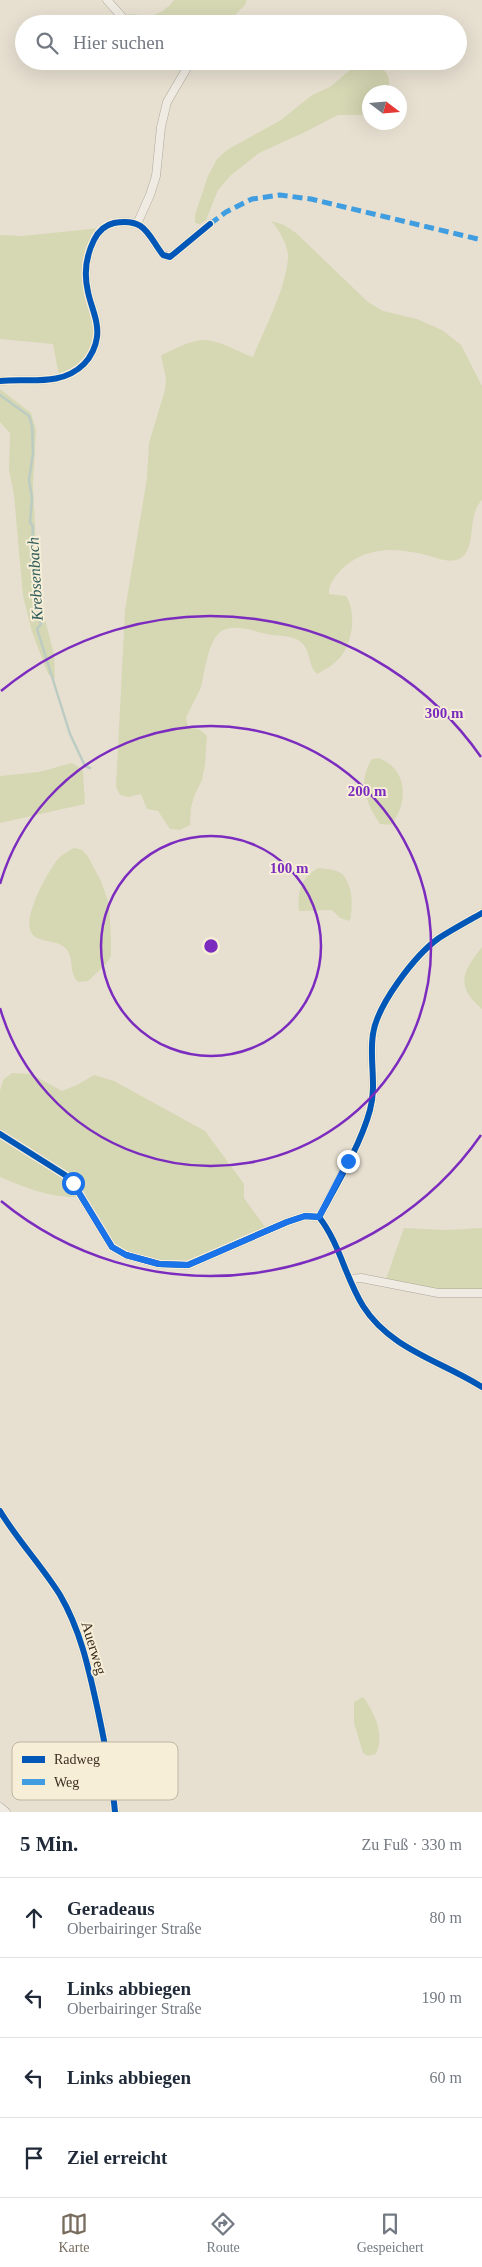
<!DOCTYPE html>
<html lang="de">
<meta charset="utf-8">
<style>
body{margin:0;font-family:"Times New Roman",serif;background:#f6f6f7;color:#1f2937}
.compass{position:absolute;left:362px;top:85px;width:45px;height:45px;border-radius:50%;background:#fff;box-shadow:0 5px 20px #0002;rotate:106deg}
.stop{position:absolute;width:15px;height:15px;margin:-11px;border:4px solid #1a73e8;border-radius:50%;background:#fff}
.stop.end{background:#1a73e8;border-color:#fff;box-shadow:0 1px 5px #0008}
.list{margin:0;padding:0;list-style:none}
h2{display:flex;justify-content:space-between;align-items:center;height:65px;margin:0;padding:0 20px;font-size:21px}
h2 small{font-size:16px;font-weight:400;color:#747a83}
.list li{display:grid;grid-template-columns:32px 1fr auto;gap:15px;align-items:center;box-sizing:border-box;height:80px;padding:0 20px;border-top:1px solid #e0e1e3}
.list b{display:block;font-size:19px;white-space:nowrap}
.list p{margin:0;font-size:16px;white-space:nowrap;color:#747a83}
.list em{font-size:16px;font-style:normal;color:#747a83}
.icon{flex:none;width:28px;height:28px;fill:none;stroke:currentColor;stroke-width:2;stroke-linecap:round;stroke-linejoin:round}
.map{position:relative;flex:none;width:482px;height:1812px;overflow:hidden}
.search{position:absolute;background:#fff;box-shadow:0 5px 20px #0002;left:15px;right:15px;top:15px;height:55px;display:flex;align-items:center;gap:12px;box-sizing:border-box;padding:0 18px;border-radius:28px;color:#747a83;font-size:19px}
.sheet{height:385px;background:#fff}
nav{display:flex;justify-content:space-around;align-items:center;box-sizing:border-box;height:70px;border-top:1px solid #e0e1e3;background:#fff;font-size:14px;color:#747a83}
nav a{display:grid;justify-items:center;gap:2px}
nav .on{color:#786c5e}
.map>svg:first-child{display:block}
</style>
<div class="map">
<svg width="482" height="1812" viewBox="0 0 482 1812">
<rect width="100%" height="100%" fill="#e7e0d1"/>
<path fill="#d6d7b3" d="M174,0H247L245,5L226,24H119C124,9 135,15 146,16C157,16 169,8 174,0Z
M374,64C387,69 392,78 388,92H370L369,115H338L303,133L259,153L230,176L218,190L206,220L200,224L195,223V215L208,176L217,159L227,150L281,120L312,95L330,87L356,65Z
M271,221L284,225L296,233L368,302L383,311L417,319L442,330L461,345L482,386V500C466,516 478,550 459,559C450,563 440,559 430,556C398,548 369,545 343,568C336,575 328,584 329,594L346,596C356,611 353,637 344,652C338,662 327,669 317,674C308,666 311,653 303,644C294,634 279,637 267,634C253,631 240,625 226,629C208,634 205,672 201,687C197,697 190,708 186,718L188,726L200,730L207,736L205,765L202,780L195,794L191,807L190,825L180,830L170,829L158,811L147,809L141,794L129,797L120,795L116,787L125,610L147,478L149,443L165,390L166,379L161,355C174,350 191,339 205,340C222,341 238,352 253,357C264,330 288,284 288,255C287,244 279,229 271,221Z
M100,228L84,265L95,321L92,348L82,363L59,376L53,344L0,339V235L22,236Z
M0,389L31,413L36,430L33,485L37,569L43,612L54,654L55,679L48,674L32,632L23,596L14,495L9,470L10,433L0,422Z
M378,758C408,768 409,803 391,825L380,824C366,804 357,781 372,759Z
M72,763L83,770L85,804L0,823V776L39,772Z
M74,848L82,850L87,855L101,881L109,904L111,937V956L106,964L88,981L78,982C69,973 74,960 67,950C59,939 42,944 33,935C19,922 48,871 58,859C63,854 68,851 74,848Z
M319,868C326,869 336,869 342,874C353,884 353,907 350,921L340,918L332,910L299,911C297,892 301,876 319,868Z
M482,947V1009C455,986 462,972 482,947Z
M12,1073L31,1074L62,1091L77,1085L94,1075L114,1081L205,1131L244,1184V1198L265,1227L200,1256L185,1262L171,1263L123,1251L114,1244L85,1197C54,1199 28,1189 0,1177V1091L3,1080Z
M404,1228L446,1230L482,1228V1291L450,1292L385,1282Z
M363,1697C375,1713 385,1735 376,1754L368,1756L363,1753L354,1723V1702Z"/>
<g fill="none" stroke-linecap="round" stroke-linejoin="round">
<path stroke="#bcccc2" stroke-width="2.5" d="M0,395L29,416L32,426L33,453L29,480L32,498L30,522L33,527L31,555L33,584L41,624L37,629L70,734L85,766L90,768"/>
<defs>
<path id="minor" d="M107,0L123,18L132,24
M137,224L150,195L156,176L161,127L167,102L191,61
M0,381C29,378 61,387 84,364C91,357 96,346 97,337C99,321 91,307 88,292C84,275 86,256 94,240C98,232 105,225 114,223C146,217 148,236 163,255L170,257L210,224
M0,1134L65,1175L73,1183L112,1247L126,1255L159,1264L188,1265L287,1222L305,1216L319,1217C340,1244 345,1277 363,1306C390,1349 441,1361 482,1387
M319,1217C336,1186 361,1144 370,1110C377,1085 369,1059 373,1034C377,1005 415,955 439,938C453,929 468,921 482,913
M350,1279L361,1278L438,1293H482
M0,1511C18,1541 42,1566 60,1595C81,1631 89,1670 98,1711C105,1744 112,1778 115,1812
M0,1807L6,1812"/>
</defs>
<use href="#minor" stroke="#ada599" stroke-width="9"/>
<use href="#minor" stroke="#efebe3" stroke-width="8"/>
<path stroke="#3f9de0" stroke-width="5" stroke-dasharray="10 5" stroke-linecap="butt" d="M210,224L226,212L252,199L280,195L311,199L482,240"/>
<defs>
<path id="cycleway" d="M0,381C29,378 61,387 84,364C91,357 96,346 97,337C99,321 91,307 88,292C84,275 86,256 94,240C98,232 105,225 114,223C146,217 148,236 163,255L170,257L210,224
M0,1134L65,1175L73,1183L112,1247L126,1255L159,1264L188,1265L287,1222L305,1216L319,1217C340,1244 345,1277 363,1306C390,1349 441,1361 482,1387
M319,1217C336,1186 361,1144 370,1110C377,1085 369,1059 373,1034C377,1005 415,955 439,938C453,929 468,921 482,913
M0,1511C18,1541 42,1566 60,1595C81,1631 89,1670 98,1711C105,1744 112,1778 115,1812"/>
</defs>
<use href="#cycleway" stroke="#f7eed8" stroke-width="9"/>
<use href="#cycleway" stroke="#0057b8" stroke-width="6"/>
</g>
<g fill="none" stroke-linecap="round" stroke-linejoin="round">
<path stroke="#1a73e8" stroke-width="6" d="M73,1183L112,1247L126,1255L159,1264L188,1265L287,1222L305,1216L319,1217L348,1161"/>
</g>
<g fill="none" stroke="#7b2cbf" stroke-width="2.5">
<circle cx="211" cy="946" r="110"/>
<path d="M0 884A220 220 0 1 1 0 1008"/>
<path d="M481 1135A330 330 0 0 1 1 1201M1 691A330 330 0 0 1 481 757"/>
</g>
<g text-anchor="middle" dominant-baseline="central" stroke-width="4" stroke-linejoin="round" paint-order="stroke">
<g font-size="15" fill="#3d2e20" stroke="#f7eed8">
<text transform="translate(94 1648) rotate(73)">Auerweg</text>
</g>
<g font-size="16" font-style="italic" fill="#2f5d5a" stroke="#f7eed8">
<text transform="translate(35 579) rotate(-93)">Krebsenbach</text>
</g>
</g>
<rect x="12" y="1742" width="166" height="58" rx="8" fill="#f7eed8" stroke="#bfb4a1" stroke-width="1"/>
<rect x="22" y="1756" width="23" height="7" fill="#0057b8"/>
<rect x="22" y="1779" width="23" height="6" fill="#3f9de0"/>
<g font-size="14" fill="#3d2e20">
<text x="54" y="1764">Radweg</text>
<text x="54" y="1787">Weg</text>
</g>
<circle cx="211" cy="946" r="8" fill="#7b2cbf" stroke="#f7eed8" stroke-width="2.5"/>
<g font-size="15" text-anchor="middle" font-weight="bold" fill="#7b2cbf" stroke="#f7eed8" stroke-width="4" stroke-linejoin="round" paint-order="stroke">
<text x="444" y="718">300 m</text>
<text x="367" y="796">200 m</text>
<text x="289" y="873">100 m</text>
</g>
</svg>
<svg class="compass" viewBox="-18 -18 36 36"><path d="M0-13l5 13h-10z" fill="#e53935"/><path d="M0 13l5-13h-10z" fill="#747a83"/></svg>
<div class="stop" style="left:73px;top:1183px"></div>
<div class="stop end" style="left:348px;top:1161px"></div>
<div class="search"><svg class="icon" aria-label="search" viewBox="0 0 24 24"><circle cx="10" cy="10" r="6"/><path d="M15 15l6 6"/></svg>Hier suchen</div>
</div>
<section class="sheet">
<h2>5 Min.<small>Zu Fuß · 330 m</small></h2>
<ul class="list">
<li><svg class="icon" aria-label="ahead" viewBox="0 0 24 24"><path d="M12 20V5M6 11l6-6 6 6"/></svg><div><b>Geradeaus</b><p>Oberbairinger Straße</p></div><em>80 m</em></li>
<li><svg class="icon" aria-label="left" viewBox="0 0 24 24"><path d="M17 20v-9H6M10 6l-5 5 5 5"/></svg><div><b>Links abbiegen</b><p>Oberbairinger Straße</p></div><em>190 m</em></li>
<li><svg class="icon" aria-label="left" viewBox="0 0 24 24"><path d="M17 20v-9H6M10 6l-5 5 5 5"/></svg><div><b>Links abbiegen</b></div><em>60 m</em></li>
<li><svg class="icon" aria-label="arrive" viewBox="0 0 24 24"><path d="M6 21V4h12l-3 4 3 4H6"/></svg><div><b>Ziel erreicht</b></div></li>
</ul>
</section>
<nav>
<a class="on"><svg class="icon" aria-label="map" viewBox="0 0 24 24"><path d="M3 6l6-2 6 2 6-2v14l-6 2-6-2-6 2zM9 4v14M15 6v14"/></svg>Karte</a>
<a><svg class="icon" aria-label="directions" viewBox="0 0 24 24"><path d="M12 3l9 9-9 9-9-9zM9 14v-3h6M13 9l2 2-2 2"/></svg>Route</a>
<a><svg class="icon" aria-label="saved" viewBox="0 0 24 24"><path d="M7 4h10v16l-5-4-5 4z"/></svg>Gespeichert</a>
</nav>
